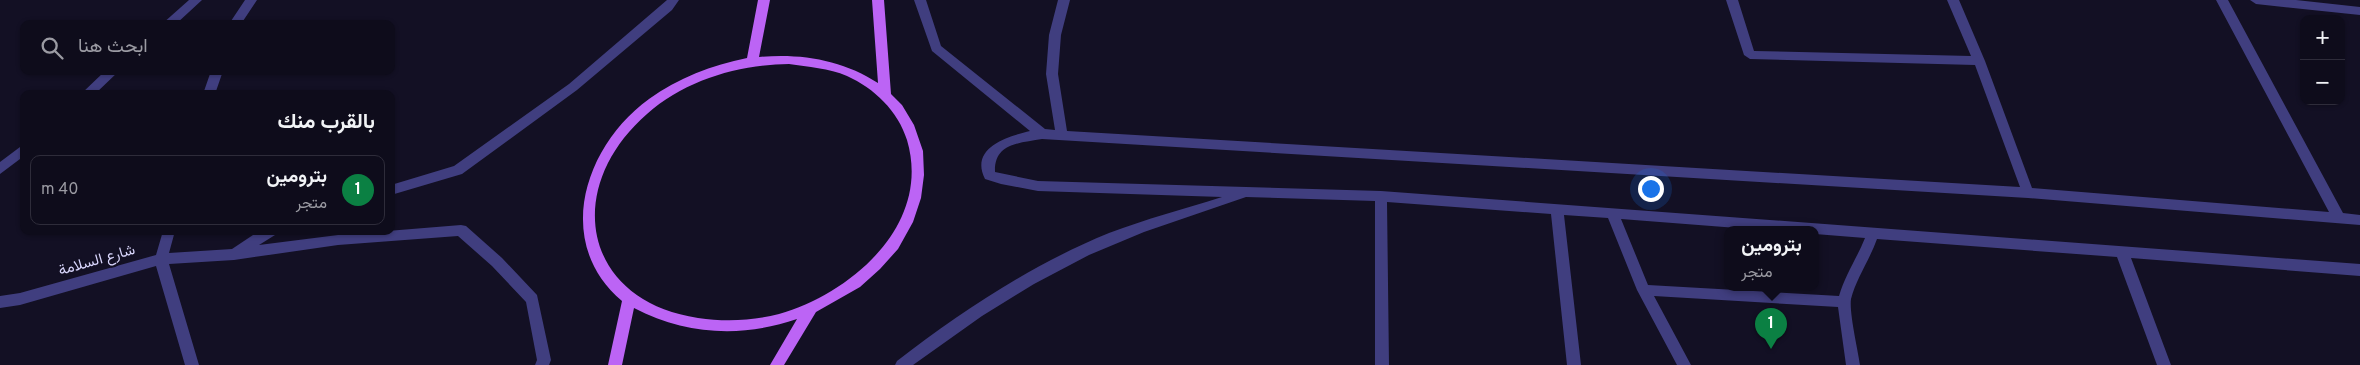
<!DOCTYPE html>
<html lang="ar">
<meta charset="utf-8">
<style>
body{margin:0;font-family:Overpass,Vazirmatn,sans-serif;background:#171524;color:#f1f3f6;direction:rtl}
.controls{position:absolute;right:15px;top:15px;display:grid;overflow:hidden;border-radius:10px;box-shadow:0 1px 4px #0004}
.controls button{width:45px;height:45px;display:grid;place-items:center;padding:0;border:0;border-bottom:1px solid #2e2c3a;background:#0e0c1b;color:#f1f3f6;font:25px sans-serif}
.you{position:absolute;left:1650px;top:188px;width:18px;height:18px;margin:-12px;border:4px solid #fff;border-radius:50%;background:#1a73e8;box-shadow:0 0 0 8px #1a73e833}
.badge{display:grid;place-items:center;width:32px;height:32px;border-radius:50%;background:#0b8043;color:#fff;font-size:16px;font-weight:700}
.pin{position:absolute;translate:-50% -41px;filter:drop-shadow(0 1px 2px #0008)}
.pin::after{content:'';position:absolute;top:26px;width:18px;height:15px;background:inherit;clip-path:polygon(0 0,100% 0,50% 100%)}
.popup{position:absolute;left:1724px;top:226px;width:95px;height:65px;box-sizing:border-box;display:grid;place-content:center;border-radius:10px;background:#0e0c1b;filter:drop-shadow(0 1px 4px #0005);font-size:16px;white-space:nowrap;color:#9b9ba3}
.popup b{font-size:19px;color:#f1f3f6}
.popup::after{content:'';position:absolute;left:50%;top:100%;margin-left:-10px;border:10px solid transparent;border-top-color:#0e0c1b}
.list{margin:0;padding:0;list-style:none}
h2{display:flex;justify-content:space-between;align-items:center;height:65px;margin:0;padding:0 20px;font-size:21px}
h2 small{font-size:16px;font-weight:400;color:#9b9ba3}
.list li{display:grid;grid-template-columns:32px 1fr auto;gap:15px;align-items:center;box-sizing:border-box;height:70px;margin:0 10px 10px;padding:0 10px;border:1px solid #2e2c3a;border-radius:10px}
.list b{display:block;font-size:19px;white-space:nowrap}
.list p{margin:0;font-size:16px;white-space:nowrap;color:#9b9ba3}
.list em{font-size:16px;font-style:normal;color:#9b9ba3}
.icon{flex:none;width:28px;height:28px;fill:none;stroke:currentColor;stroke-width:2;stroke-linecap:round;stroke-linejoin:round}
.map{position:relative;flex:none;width:2360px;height:365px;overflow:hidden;direction:ltr}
.search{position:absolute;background:#0e0c1b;box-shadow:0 1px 4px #0004;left:20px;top:20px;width:375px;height:55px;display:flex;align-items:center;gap:12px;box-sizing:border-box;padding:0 18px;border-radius:10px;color:#9b9ba3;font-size:19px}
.panel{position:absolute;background:#0e0c1b;box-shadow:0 1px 4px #0004;left:20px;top:90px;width:375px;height:145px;border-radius:10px;direction:rtl}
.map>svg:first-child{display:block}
</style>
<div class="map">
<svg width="2360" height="365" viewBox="0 0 2360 365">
<rect width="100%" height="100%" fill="#131024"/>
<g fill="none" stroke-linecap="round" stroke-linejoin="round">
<path fill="#403e7f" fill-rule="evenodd" d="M189,0H202L176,24H162Z
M245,0H257L241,24H229Z
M667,0H679L672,10L577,90L462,174L391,195V185L454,166L569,84Z
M914,0H926L941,46L1045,129L1055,130L1046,74L1049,35L1058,0H1070L1061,35L1058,74L1067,131L2020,187L1975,65L1750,59L1744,55L1726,0H1738L1754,51L1971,56L1947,0H1959L1985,61L2032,188L2329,212L2216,0H2228L2343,213L2360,215V225L2028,198L1042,139C1020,143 994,143 995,172L1038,181L1381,191L2360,264V276L2131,258L2171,365H2157L2117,257L1877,239C1870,259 1856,279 1851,299C1849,313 1858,350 1860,365H1846L1838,307L1654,296L1691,365H1677L1637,290L1608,218L1564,215L1581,365H1567L1551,214L1387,202L1389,365H1375V201L1246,197L1144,232L1089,255L1034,284L982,316L913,365H895L897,361C962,311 1033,264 1109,233C1146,219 1184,209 1222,197L1038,191L1001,184L985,179C969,147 1009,136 1030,131L932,51ZM1621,219L1763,230H1815V234L1865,238C1857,258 1845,275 1839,296L1648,285Z
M2250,0H2296L2360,7V15L2256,4Z
M105,71H119L95,94H81Z
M211,71H223L215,94H203Z
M24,144V156L0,174V162Z
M461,225L466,226L502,258L537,295L551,360L549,365H535L537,360L526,302L492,266L458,236L338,245L234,260L169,264L199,365H185L156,266L20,305L0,308V296L20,293L156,255L163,231H175L169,253L232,249L259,231H276L275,235L259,245L338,235Z"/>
<path fill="#bc64f5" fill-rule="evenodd" d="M758,0H770L759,57C801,53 843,60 878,83L872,0H884L891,94L902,105L914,125L923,151L924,175L921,198L913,222L898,249L880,269L860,287L816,312L784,365H770L797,319C742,338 686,335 634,308L622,365H608L622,301C553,243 584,146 649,99C678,78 712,65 747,58ZM789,64C808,67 829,68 847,76C874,88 898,111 907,140C932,224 852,293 779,314C752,321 725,322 698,318C581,300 563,187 647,114C686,80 737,65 789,64Z"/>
</g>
<g text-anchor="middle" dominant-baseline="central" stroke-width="4.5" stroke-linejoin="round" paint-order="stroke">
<g font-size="15" fill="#d9d6fc" stroke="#131024">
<text transform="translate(97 261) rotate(-16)">شارع السلامة</text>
</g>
</g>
</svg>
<div class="controls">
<button>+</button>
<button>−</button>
</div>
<div class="you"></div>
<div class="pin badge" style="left:1771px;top:349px">1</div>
<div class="popup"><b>بترومين</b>متجر</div>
<div class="search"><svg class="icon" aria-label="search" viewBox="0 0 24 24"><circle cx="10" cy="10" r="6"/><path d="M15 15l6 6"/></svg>ابحث هنا</div>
<section class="panel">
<h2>بالقرب منك<small></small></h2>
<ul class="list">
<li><span class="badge">1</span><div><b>بترومين</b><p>متجر</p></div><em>40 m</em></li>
</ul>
</section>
</div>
